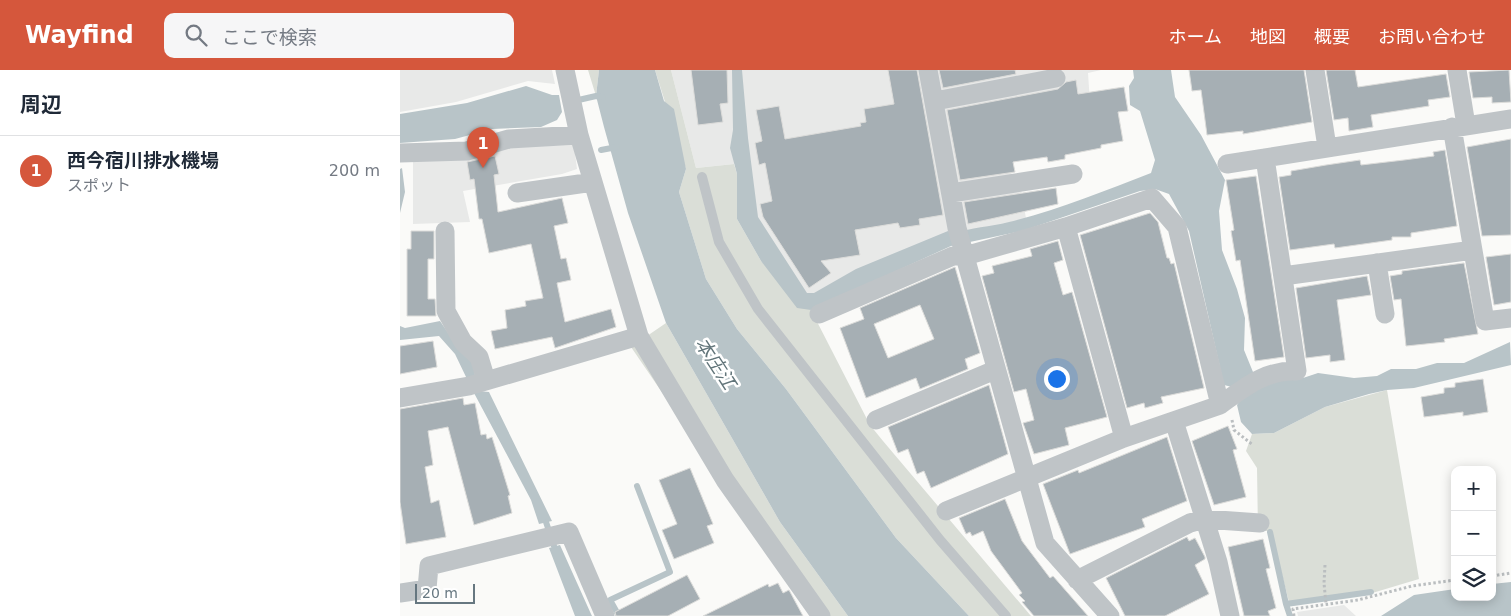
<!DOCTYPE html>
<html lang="ja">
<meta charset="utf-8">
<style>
body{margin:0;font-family:"DejaVu Sans","Noto Sans JP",sans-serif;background:#f6f6f7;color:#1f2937}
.controls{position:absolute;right:15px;bottom:15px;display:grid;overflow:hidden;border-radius:10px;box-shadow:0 2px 12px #0003}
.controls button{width:45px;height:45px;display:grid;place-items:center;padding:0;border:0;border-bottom:1px solid #e0e1e3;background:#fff;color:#1f2937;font:25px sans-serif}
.scale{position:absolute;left:15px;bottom:12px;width:60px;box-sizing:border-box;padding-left:5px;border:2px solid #667780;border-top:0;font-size:14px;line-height:18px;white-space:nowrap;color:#667780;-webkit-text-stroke:4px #fff;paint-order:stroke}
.you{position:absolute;left:656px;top:308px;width:18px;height:18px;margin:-12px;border:4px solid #fff;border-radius:50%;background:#1a73e8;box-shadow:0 0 0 8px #1a73e833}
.badge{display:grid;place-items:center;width:32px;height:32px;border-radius:50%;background:#d5573c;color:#fff;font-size:16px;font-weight:700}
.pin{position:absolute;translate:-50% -41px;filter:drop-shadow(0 1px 2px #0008)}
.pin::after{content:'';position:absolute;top:26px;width:18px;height:15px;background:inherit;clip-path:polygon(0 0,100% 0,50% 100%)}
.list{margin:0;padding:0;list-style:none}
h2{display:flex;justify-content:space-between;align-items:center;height:65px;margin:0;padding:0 20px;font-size:21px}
h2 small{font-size:16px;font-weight:400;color:#747a83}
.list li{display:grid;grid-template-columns:32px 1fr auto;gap:15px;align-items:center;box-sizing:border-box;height:70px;padding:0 20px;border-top:1px solid #e0e1e3}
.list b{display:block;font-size:19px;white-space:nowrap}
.list p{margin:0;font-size:16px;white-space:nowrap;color:#747a83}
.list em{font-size:16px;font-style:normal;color:#747a83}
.icon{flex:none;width:28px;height:28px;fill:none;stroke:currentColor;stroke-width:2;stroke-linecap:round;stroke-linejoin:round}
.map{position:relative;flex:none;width:1111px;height:546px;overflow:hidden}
header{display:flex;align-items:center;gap:30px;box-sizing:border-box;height:70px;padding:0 25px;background:#d5573c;color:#fff}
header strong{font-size:24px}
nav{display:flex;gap:28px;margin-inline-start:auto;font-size:18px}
.search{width:350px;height:45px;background:#f6f6f7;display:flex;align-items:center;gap:12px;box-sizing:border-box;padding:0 18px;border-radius:10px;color:#747a83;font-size:19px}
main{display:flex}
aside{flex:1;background:#fff}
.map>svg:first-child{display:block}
</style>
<header>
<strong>Wayfind</strong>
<div class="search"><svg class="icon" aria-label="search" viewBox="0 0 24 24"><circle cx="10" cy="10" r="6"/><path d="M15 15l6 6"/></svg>ここで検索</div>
<nav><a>ホーム</a><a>地図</a><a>概要</a><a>お問い合わせ</a></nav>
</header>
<main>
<aside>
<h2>周辺<small></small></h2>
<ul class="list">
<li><span class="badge">1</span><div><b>西今宿川排水機場</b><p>スポット</p></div><em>200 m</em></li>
</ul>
</aside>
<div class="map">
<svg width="1111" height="546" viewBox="0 0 1111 546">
<rect width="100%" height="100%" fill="#fafaf8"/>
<path fill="#e8e9e8" d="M0,0H152L155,14L128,11L56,32L0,42Z
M271,0H701L688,3L691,48L605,63L613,113L620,114L627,154L542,171L406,233L349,150L343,93L296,98Z
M174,75L177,99L162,104L63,121L70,152L13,154V88L113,76Z
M944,535L956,546H898L897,542Z"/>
<path fill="#daded7" d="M188,0H199L196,26Z
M255,0H271L296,98L334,94L337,104V149L361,191L411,240L470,355L483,371L631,546H569L496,468L386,319L337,259L306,209L279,122L286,99Z
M266,253L380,452L448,546H415L231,277Z
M987,320L1019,509L969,524L890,536L871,461H858L857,398L846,381L852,364L874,363L925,337Z"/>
<path fill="#b8c4c8" d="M199,0H255L264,31L274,39L286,99L279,122L306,209L337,259L386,319L496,468L569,546H448L380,452L266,253L228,143L204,57L196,26Z
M332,0H342L348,68L358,147L407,223H414L456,199L548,161L553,164C571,157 590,157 609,152C658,140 704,121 751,103L755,90L740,41L730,35L729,16L734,8L733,0H771L775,27L801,65L825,110L819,141L822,180L837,219L845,248L844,280L853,302L868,310L903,308L918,303L954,308L977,306L991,299H1016L1037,293H1064L1110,272L1111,295L1014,318L987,320L969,324L925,337L874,363L852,364L841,352L837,335L841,329L836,318L824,315L789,161L769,124L755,119L740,121L622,161L551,176L411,240L397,238L361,191L337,149V104L330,78L333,60Z
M126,16L152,25H159L162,42L157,50L141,57L92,59L55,69L0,73V44L67,33Z
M2,98L5,122L0,143V99Z
M40,251L55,273L72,291L75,305L67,309L55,284L39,266L0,270V256L5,258Z
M79,321L89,322L152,451L139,454L131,430L74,323Z
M160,475L191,544L192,546H175L149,478Z
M1111,512V546H981L1014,525L1055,519V527H1092V514Z"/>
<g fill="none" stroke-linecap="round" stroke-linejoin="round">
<path stroke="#b8c4c8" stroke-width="6" d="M174,31L196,26L203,27
M201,80L217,77
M146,452L154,476
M870,462L886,534L971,522
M886,534L890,546
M219,546L210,530L270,502L237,416"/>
</g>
<path fill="#a6afb4" stroke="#dcdcda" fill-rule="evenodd" d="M291,0H327L328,33L320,34L323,52L298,55Z
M488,0H517L543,145L519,149L520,155L500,158L498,153L455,160L460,185L421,191L431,203L409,218L363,147L360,134L372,131L365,93L359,95L355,73L362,71L356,40L379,36L385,69L461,56L460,53L466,52L464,39L494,34Z
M539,0H615L616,4L543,18Z
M789,0H904L912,52L843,64V61L807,65L801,20L792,21Z
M926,0H955L958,17L1046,4L1050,27L1028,30L1029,36L971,45L973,57L949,61L948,48L934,50Z
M1109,0L1111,32L1092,33V27L1073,28L1069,2Z
M676,10L678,24L724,17L728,41L718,42L723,71L701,75V78L665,85V89L648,92L647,87L613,92L615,102L560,110L547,40L658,19L666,12Z
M1111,69V165L1082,166L1067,77Z
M1045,80L1057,156L1011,163V167H992V170L935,178L934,174L890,180L879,107L891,105V101L926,95L960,90L961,95L1004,90L1034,86L1033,82Z
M95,86L99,104L94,105L98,142L162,128L168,153L154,156L161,189L166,188L171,210L157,213L165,252L211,239L216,257L155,278L152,267L95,279L91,261L107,258L105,240L126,236L125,231L143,228L131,174L89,183L82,149H79L74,109L70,110L67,92Z
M856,106L884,287L855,291L840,190L836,191L831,161L834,160L826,110Z
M656,118L658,134L568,154L564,132Z
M750,143L758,152L767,188H769L771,194L774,193L804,318L761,327L763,333L745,338L744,333L727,338L680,165Z
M11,161H34V189H28V229H35L36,246H7V179H11Z
M658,171L663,190L654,193L663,225L672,222L707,347L665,358L669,375L634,384L623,353L634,350L626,319L614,322L582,206L594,203L592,196L632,186L630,179Z
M1111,184V232L1094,235L1086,187Z
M1064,193L1078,264L1044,269L1045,272L1006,276L1001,229L994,230L990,206L1002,204V201Z
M555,197L580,283L565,289L568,299L520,319L516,308L466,328L440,258L464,249L460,238ZM520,235L534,269L488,288L474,254Z
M967,206L971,225L937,230L945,290L930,292V285L906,288L896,218Z
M33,271L37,297L0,304V276Z
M1083,309L1088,342L1063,346V342L1024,347L1021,327L1044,323V318L1055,317V313Z
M589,315L608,384L531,418L524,401L517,404L508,379L498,383L488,357Z
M63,328L64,335L75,333L81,365L86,364L87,369L92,367L110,425L108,426L112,443L74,455L48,357L28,361L33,395L25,397L31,433L39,430L46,467L6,474L0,432V339Z
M828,356L837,379L833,380L846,427L814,435L792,371Z
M767,367L787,431L742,449L745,457L670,484L643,414L678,400L679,403Z
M290,398L313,454L307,456L314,473L274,489L262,460L277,454L259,410Z
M605,429L622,471L650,508L653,506L688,546H634L622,532L625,531L619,525L622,523L591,481L583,461L572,466L570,462L566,464L559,448Z
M787,467L789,471L795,468L805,487V489L795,495L809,524L765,546H725L706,508Z
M863,469L870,498L866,499L876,538L868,541L870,546H844L828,477Z
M287,505L300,529L268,546H216L215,542Z
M378,513L383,523L389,520L403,546H303L368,514L369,517Z"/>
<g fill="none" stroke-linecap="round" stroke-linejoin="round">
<path stroke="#babec0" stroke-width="3" stroke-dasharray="2.5 2.5" stroke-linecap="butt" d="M832,350L834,360L853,375
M925,495L924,513L926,534
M1092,506L1111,503
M894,546L893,539L958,530L1012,516L1055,510"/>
<path stroke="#bfc4c7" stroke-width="10" d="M302,107L319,172L358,239L540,470L606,546"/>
<path stroke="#bfc4c7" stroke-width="19" d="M165,0L179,65L239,266L325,410L421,546
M528,0L557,158L645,473L710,546
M915,0L927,77
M1057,0L1066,55
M535,31L656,8
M1052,57L1085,251L1111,248
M0,83L67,81L109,69L179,65
M827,94L1111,49
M117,123L193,112
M551,123L673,104
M666,157L724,368
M45,161L46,241L63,272L79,287L86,310
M977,193L985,244
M883,206L1073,180
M419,244L553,186H565L666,157L752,128L777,157L820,335L724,368L546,441
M0,328L69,316L239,266
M820,335C845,317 865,300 897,301L865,88
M476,350L595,300
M774,351L818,492L830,546
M677,510L790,453L804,449L860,453
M0,523L27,519L29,496L169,462L205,546"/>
</g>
<g text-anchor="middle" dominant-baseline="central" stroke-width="5" stroke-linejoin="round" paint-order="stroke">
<g font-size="19" font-style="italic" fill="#62757a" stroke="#fff">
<text transform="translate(316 293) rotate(57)">本庄江</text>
</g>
</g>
</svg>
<div class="controls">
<button>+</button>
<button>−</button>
<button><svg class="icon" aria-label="layers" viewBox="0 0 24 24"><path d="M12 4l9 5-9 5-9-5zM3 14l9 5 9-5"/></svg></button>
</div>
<div class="scale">20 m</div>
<div class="you"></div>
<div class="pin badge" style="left:83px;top:98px">1</div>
</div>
</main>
